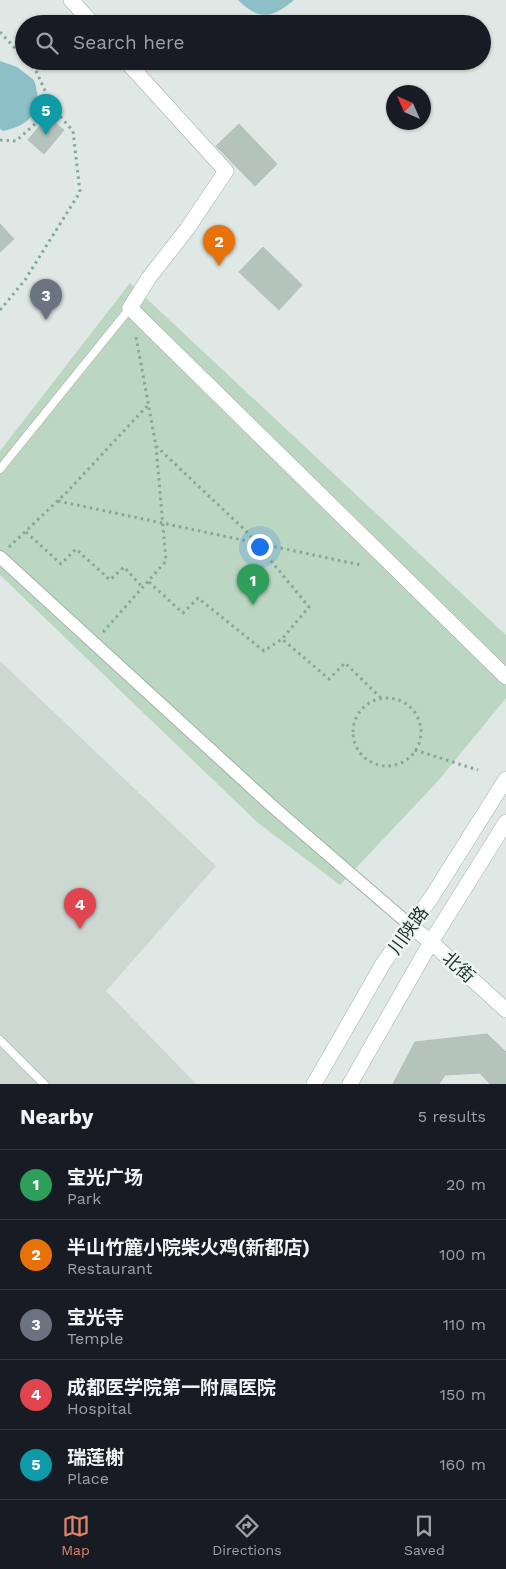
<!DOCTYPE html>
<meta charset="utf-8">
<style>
body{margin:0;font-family:"Work Sans","Noto Sans SC",sans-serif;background:#20242c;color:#f1f3f6}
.compass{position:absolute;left:386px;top:85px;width:45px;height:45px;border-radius:50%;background:#171b24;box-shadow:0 1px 4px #0004;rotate:315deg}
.you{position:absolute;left:259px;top:546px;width:18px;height:18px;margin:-12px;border:4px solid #fff;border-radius:50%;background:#1a73e8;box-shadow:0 0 0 8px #1a73e833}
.badge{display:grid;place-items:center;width:32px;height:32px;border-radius:50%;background:#e08266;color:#fff;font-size:16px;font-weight:700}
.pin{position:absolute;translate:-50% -41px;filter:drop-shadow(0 1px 2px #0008)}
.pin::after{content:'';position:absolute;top:26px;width:18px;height:15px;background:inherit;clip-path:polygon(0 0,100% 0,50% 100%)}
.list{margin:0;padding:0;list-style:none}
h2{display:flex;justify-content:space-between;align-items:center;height:65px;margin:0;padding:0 20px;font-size:21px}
h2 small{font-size:16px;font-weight:400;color:#9ea1a6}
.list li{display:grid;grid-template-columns:32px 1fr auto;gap:15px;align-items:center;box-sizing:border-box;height:70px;padding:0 20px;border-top:1px solid #363941}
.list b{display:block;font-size:19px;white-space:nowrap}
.list p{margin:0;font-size:16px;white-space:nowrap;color:#9ea1a6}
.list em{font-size:16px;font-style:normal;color:#9ea1a6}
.icon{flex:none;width:28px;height:28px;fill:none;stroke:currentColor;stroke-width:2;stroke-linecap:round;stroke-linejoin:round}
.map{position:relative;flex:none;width:506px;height:1084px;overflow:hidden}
.search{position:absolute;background:#171b24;box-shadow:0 1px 4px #0004;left:15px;right:15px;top:15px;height:55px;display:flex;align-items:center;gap:12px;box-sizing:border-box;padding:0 18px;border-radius:28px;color:#9ea1a6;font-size:19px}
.sheet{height:415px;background:#171b24}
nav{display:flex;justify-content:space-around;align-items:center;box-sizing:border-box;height:70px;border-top:1px solid #363941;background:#171b24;font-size:14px;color:#9ea1a6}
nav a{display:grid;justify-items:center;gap:2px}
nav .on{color:#e08266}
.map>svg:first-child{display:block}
</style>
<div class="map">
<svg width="506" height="1084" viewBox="0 0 506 1084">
<rect width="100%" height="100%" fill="#dfe8e4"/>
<path fill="#ced8d3" d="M0,661L216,866L106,991L196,1084H0Z"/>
<path fill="#bbd7c2" d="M130,283L506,635V698L438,781L340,885L257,822L0,575V451Z"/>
<path fill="#8dbfc7" d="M238,0H294C273,18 259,21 238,0Z
M0,61L17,67L34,80C44,109 32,125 3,131L0,129Z"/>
<path fill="#b5c3bd" stroke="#b3c1bb" d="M47,117L64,130L44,154L28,140Z
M239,124L277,164L255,186L216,146Z
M0,224L14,239L0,252Z
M263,247L302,285L279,310L239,272Z
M487,1034L506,1052V1084H490L480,1073L445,1075L439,1084H393L415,1042Z"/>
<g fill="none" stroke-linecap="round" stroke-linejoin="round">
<defs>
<path id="service" d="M0,469L130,308
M0,1040L44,1084"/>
<path id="pedestrian" d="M0,557L272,806L411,926"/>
<path id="minor" d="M71,0L93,24
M126,61L226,171L187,229L148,279L130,308L506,677
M411,926L431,942L506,1010"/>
<path id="secondary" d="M314,1084L384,962L431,898L506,779
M350,1084L431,942L506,822"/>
</defs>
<use href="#service" stroke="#a3afab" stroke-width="9"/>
<use href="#pedestrian" stroke="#a3afab" stroke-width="14"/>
<use href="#minor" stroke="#a3afab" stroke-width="16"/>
<use href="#secondary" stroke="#a0b3ac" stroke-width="16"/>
<path stroke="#84a89c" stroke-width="3" stroke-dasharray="2.5 4" stroke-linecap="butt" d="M0,32L24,58
M0,140L16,141L53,108
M0,310L25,280L80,192L73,131L53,108L36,71L27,61
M156,446L248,533L309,607L282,639
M58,501L361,565
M26,532L61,564L76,549L110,580L124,567L143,588
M9,547L67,492L148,405
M149,582L183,613L198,598L264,651L282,639L329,679L345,663L381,698
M103,632L166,561L156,446L136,337
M353 732a34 34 0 1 1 68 0a34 34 0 1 1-68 0Z
M415,750L478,770"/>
<use href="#service" stroke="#fff" stroke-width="8"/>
<use href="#pedestrian" stroke="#fff" stroke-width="12"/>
<use href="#minor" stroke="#fff" stroke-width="15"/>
<use href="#secondary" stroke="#fff" stroke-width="15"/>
</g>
<g text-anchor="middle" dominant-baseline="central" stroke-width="5" stroke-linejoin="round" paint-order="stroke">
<g font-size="18" fill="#223631" stroke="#eff6f2">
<text transform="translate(408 930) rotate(-54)">川陕路</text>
<text transform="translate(459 967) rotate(42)">北街</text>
</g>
</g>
</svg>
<svg class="compass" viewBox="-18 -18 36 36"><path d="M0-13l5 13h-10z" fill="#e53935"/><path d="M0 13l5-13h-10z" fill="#9ea1a6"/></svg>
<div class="you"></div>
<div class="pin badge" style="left:253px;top:605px;background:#2e9e5b">1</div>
<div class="pin badge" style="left:219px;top:266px;background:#e8710a">2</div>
<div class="pin badge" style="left:46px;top:320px;background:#6b7280">3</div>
<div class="pin badge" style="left:80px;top:929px;background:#e0444e">4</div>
<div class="pin badge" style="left:46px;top:135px;background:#0f9aa8">5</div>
<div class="search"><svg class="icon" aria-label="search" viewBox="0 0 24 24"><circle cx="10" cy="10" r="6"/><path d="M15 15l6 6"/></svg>Search here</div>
</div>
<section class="sheet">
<h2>Nearby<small>5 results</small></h2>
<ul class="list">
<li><span class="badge" style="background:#2e9e5b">1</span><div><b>宝光广场</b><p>Park</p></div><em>20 m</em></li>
<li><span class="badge" style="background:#e8710a">2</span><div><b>半山竹簏小院柴火鸡(新都店)</b><p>Restaurant</p></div><em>100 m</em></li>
<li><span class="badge" style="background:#6b7280">3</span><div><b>宝光寺</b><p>Temple</p></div><em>110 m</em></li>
<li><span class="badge" style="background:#e0444e">4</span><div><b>成都医学院第一附属医院</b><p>Hospital</p></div><em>150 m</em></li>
<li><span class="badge" style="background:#0f9aa8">5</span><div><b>瑞莲榭</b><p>Place</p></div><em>160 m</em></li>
</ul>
</section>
<nav>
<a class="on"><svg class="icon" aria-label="map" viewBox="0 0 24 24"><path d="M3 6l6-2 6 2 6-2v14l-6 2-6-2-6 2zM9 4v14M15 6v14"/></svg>Map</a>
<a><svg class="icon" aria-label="directions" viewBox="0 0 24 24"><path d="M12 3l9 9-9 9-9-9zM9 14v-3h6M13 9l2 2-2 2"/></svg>Directions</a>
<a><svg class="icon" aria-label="saved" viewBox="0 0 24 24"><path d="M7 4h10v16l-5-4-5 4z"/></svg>Saved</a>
</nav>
